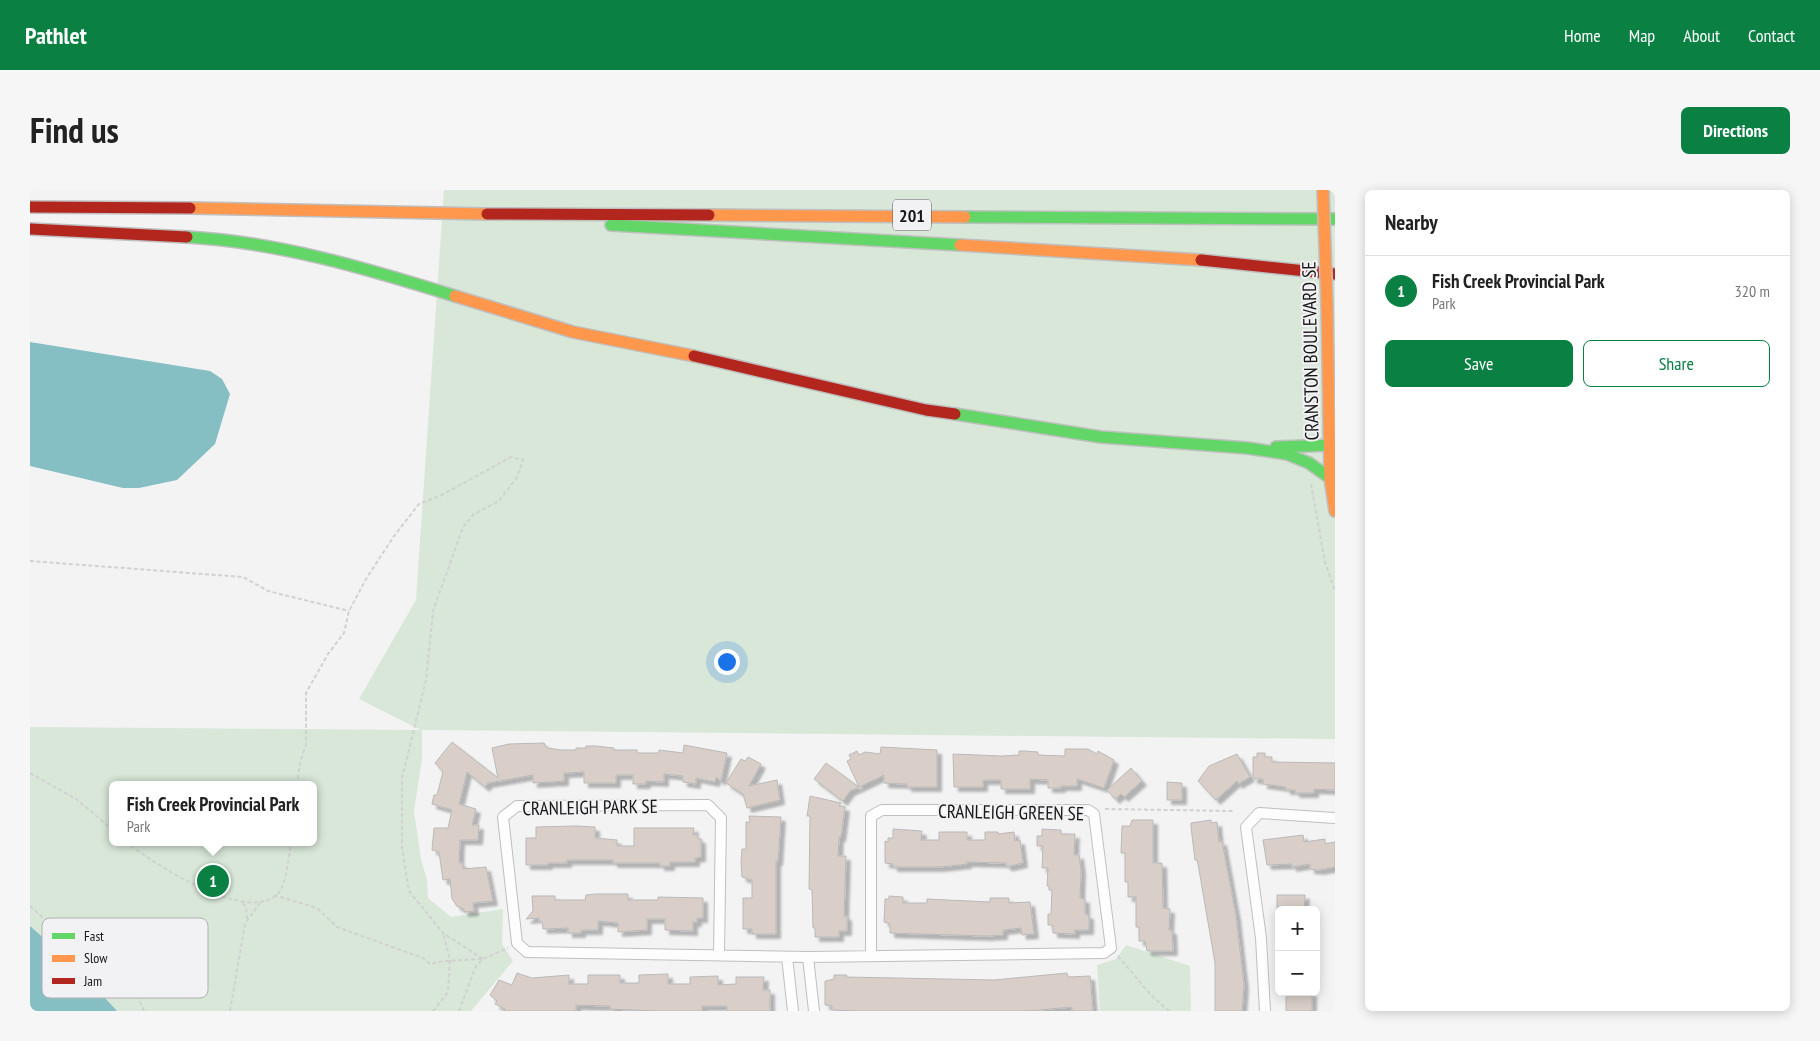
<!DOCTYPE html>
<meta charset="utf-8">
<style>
body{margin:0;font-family:"PT Sans Narrow",sans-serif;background:#f6f6f6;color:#222}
.controls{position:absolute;right:15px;bottom:15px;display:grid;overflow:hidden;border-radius:8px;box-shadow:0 2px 12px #0003}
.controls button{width:45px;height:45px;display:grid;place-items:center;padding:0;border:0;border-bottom:1px solid #e0e0e0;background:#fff;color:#222;font:25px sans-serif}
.you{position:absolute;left:696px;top:471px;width:18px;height:18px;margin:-12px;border:4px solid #fff;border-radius:50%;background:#1a73e8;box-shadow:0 0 0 8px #1a73e833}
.badge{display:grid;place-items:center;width:32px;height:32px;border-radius:50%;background:#0b8043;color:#fff;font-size:16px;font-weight:700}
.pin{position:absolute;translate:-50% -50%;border:2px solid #fff;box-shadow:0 1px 5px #0006}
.popup{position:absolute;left:79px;top:591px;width:208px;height:65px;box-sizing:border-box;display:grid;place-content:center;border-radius:8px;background:#fff;filter:drop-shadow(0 1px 4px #0005);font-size:16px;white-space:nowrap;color:#767676}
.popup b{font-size:19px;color:#222}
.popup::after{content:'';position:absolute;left:50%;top:100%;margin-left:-10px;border:10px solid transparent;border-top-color:#fff}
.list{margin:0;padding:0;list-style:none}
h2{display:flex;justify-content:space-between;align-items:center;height:65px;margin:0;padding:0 20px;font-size:21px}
h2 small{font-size:16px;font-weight:400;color:#767676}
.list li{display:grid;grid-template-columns:32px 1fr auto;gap:15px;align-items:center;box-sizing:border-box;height:70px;padding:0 20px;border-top:1px solid #e0e0e0}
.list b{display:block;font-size:19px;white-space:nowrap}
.list p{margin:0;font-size:16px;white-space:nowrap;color:#767676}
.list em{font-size:16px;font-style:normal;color:#767676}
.actions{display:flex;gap:10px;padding:15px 20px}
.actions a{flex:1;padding:11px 0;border:1px solid #0b8043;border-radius:8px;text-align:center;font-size:18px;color:#0b8043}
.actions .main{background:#0b8043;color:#fff}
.map{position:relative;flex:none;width:1305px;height:821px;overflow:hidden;border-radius:8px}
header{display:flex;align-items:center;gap:30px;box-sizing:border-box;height:70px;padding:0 25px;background:#0b8043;color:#fff}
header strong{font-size:24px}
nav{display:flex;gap:28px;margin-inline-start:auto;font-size:18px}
.intro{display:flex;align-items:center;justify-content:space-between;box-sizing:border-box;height:120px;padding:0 30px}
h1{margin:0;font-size:35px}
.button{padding:12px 22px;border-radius:8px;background:#0b8043;color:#fff;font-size:18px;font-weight:700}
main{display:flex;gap:30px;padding:0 30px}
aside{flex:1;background:#fff;border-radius:8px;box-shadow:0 2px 12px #0003}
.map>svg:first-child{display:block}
</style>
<header>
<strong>Pathlet</strong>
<nav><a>Home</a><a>Map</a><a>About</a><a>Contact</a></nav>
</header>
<div class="intro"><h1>Find us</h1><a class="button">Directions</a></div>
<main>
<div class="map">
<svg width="1305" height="821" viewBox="0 0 1305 821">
<defs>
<filter id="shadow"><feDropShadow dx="4.5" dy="4.5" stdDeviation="1" flood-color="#0004"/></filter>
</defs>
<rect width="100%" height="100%" fill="#f3f3f3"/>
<path fill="#d8e7d8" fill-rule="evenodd" d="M414,0H1305V549L392,540V569L384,621L391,669L397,690L398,708L421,727L473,719L472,754L483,771L441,821H0V537L391,540L329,509L386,410ZM83,595H283V652H83Z
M1096,755L1160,776L1161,821H1070L1067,775L1086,769Z"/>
<path fill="#85bec3" d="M0,152L180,181L192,189L200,204L185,254L147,290L109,298H93L0,276Z
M0,736L46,777L87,821H0Z"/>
<path fill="#d9cfc8" stroke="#bab9b9" filter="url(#shadow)" d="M422,552L468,588L462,558L479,554L514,553L517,558L532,560H546V558H556V556H566L584,558V560H607V563H629V560L653,563L654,555L697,563L691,591L686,587L685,592L666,588V594L653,592V586L634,584V592L616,591V594H603V585H586V593H554V582L534,583V591L503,593V585L458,593L455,597L437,582L429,614L446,619L442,635H449L448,650H430L429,673H432L433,679L456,677L463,711L443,713L444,721L434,722V719L427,716L422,709L420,689L413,690L409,662L402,660L404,638H418L422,620L402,614L404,605H407L413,582L405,573Z
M851,557L907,560V597H877V594L854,593V585L829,597L817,571L821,569L819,565L827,561L829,565L835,562L850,564Z
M1035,559H1058L1067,564L1068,561L1084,570L1074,598L1047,589V596H1031V598H1018V590L1000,589V599H971V590H953V597H924L923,564L972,566L989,565V561H995L1008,562V565L1035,566Z
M1227,563H1235V567H1242V572L1305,573V600L1284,599V603H1265V600H1256V597L1233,594V589H1223V567H1227Z
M1207,564L1220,587L1208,594L1207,591L1186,610L1168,591L1179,576Z
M718,567L731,574L719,596L747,590L750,610L717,618L713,604L696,593L711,569L715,571Z
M796,573L829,597L820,601L813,611L784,589Z
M1101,578L1112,591L1094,607L1091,604L1085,609L1077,600Z
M1137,592L1152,593V610H1137Z
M780,606L811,613L809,616L815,617L811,647H809L808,666H816L814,726H817V741H809V747H785V738H783L782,700L779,699L780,626H777Z
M719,626L751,627L748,671H746V744H722V739H713V708H722V690L712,687L711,672L712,659H716V632H720Z
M1102,630H1123V673H1132L1133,718L1140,719L1139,740H1142L1143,761H1117L1115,751H1109V737H1106V707H1098V692H1095V663H1091L1092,636H1100Z
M1181,630V633L1187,632L1189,652L1192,651L1206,726L1214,795L1212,821H1185V773L1168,674L1167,670H1165L1161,637V633Z
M546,636L565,637V648L587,650V656H604V638H664L663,645H667L668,649H671V667L665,668V672H640V676H630V673H583V670H537V673H518V675H496V648H506V637Z
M863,639L892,641L891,650H909V642H937V650H955V642H968V644L984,642L985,651L990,650L993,673L980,676H976V673L937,672V674L910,677H863V674L855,673V651L858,652V648H863Z
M1012,639L1031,640V644H1045L1044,665H1049L1051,681L1050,708L1055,709V724L1059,725V740H1045V744L1023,743V735H1018V724H1021L1022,700H1019V696H1017L1018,678H1012L1013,656H1007V646H1012Z
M1273,645L1274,652L1295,649V654L1305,652V677L1289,680L1280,679V674L1262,677V674L1237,675L1233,650Z
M565,704H598V710H628V707L673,708V728H667V732H663V741L635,740V729H617V740L588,742V733L568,731V740H551V743H538V738L513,739L512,731H509V728L496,729L503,721L502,706H525V710H555L556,705Z
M1247,705H1275L1274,720H1247Z
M859,706L873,707V713H897V709L960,712V708H979V713L1000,712L1004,744L992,745L991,738L973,740V745L957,746L860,743V734L854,732L855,709H859Z
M487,783L502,788L539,785V794H558V785H590V793H609V785L638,784V794H660V787L688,786V795L706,794V787H734L733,800H740V821H697V816H672V821H626L580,819V816L546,815V821H474L475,819L465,814L467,811L460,805L469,790L482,795Z
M1037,783L1038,787L1060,786L1063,821H1042V817L998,821H824L802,820V816L795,815V791L804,789V785H817L816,787L964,790Z
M1258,802H1282V821H1256V807H1258Z"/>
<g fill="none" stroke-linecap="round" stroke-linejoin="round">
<defs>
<path id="street" d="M689,764L691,628L678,615L487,616L473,627L487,753L497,762L778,767L1074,763L1081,758L1064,624L1058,620H852L841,626V765
M757,767L763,821
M778,767L784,821
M1235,821L1231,748L1216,637L1229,623L1305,628"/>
<path id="fast" d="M935,27L1305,29
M581,35L930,55
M157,47C249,52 338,79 425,106
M925,224L1071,247L1217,258L1257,264L1279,273L1300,288
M1246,257L1305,255"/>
<path id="slow" d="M160,18L457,24
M679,25L935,27
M930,55L1171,70
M425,106L543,142L664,166
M1297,114L1300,288L1305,321"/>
<path id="jam" d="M0,17L160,18
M457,24L679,25
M0,39L157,47
M1171,70L1305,84
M664,166L896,220L925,224"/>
</defs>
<use href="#street" stroke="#bfbfbf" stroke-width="12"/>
<use href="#fast" stroke="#bfbfbf" stroke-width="14"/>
<use href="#slow" stroke="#bfbfbf" stroke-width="14"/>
<use href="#jam" stroke="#bfbfbf" stroke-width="14"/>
<path stroke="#d1d1d2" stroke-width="2" stroke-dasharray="4 2.5" stroke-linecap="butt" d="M1284,239V202
M1281,294L1295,372L1305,401
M0,371L213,387L238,401L319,421
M0,583L46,609L83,640
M267,595L270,572L276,555V503L298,464L314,443L319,421L336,389L364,346L389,314L410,306L481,267L493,270L487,287L469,311L444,324L433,337L403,421L396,490L372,588V658L379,701L413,743L453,769
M1075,619L1204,621
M96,652C121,672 223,739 250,701C257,690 259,665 261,652
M244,705L287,718L307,737L393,768L400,774L414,771L453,769
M213,713L216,717L217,729
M0,716L63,772L100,789L114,821
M1088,766L1120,804L1139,821
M200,821L215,734L232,710
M403,821L418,802L420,770L413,743
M429,821L446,776L453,769L478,758"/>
<use href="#street" stroke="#fdfdfd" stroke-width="10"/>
<use href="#fast" stroke="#63d668" stroke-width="11"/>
<use href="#slow" stroke="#ff974d" stroke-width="11"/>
<use href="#jam" stroke="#b3261e" stroke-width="11"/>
<defs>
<path id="slow-bridge" d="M1293,0L1297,114"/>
</defs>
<use href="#slow-bridge" stroke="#bfbfbf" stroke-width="14" stroke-linecap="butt"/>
<use href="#slow-bridge" stroke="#ff974d" stroke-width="11"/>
</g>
<g text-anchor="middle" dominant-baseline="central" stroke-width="4" stroke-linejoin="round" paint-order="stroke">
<rect fill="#f2f2f4" stroke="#59595a" stroke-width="1" x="863" y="9.5" width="38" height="31" rx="4"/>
<g font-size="18" font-weight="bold" fill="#171718">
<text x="882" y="25">201</text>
</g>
<g font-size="19" fill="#171718" stroke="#f2f2f4">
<text transform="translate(1280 161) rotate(-91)">CRANSTON BOULEVARD SE</text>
<text transform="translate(560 617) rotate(-1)">CRANLEIGH PARK SE</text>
<text transform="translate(981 622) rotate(1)">CRANLEIGH GREEN SE</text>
</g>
</g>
<rect x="12" y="728" width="166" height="80" rx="8" fill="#f2f2f4" stroke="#b0b0b2" stroke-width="1"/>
<rect x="22" y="743" width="23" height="6" fill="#63d668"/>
<rect x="22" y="765" width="23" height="7" fill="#ff974d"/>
<rect x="22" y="788" width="23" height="6" fill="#b3261e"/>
<g font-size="14" fill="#171718">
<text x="54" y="751">Fast</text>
<text x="54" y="773">Slow</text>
<text x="54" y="796">Jam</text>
</g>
</svg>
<div class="controls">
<button>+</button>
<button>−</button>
</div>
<div class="you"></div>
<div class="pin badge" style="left:183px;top:691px">1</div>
<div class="popup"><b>Fish Creek Provincial Park</b>Park</div>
</div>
<aside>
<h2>Nearby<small></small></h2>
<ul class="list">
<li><span class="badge">1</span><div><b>Fish Creek Provincial Park</b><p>Park</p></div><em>320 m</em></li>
</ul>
<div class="actions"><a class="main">Save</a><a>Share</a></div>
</aside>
</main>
